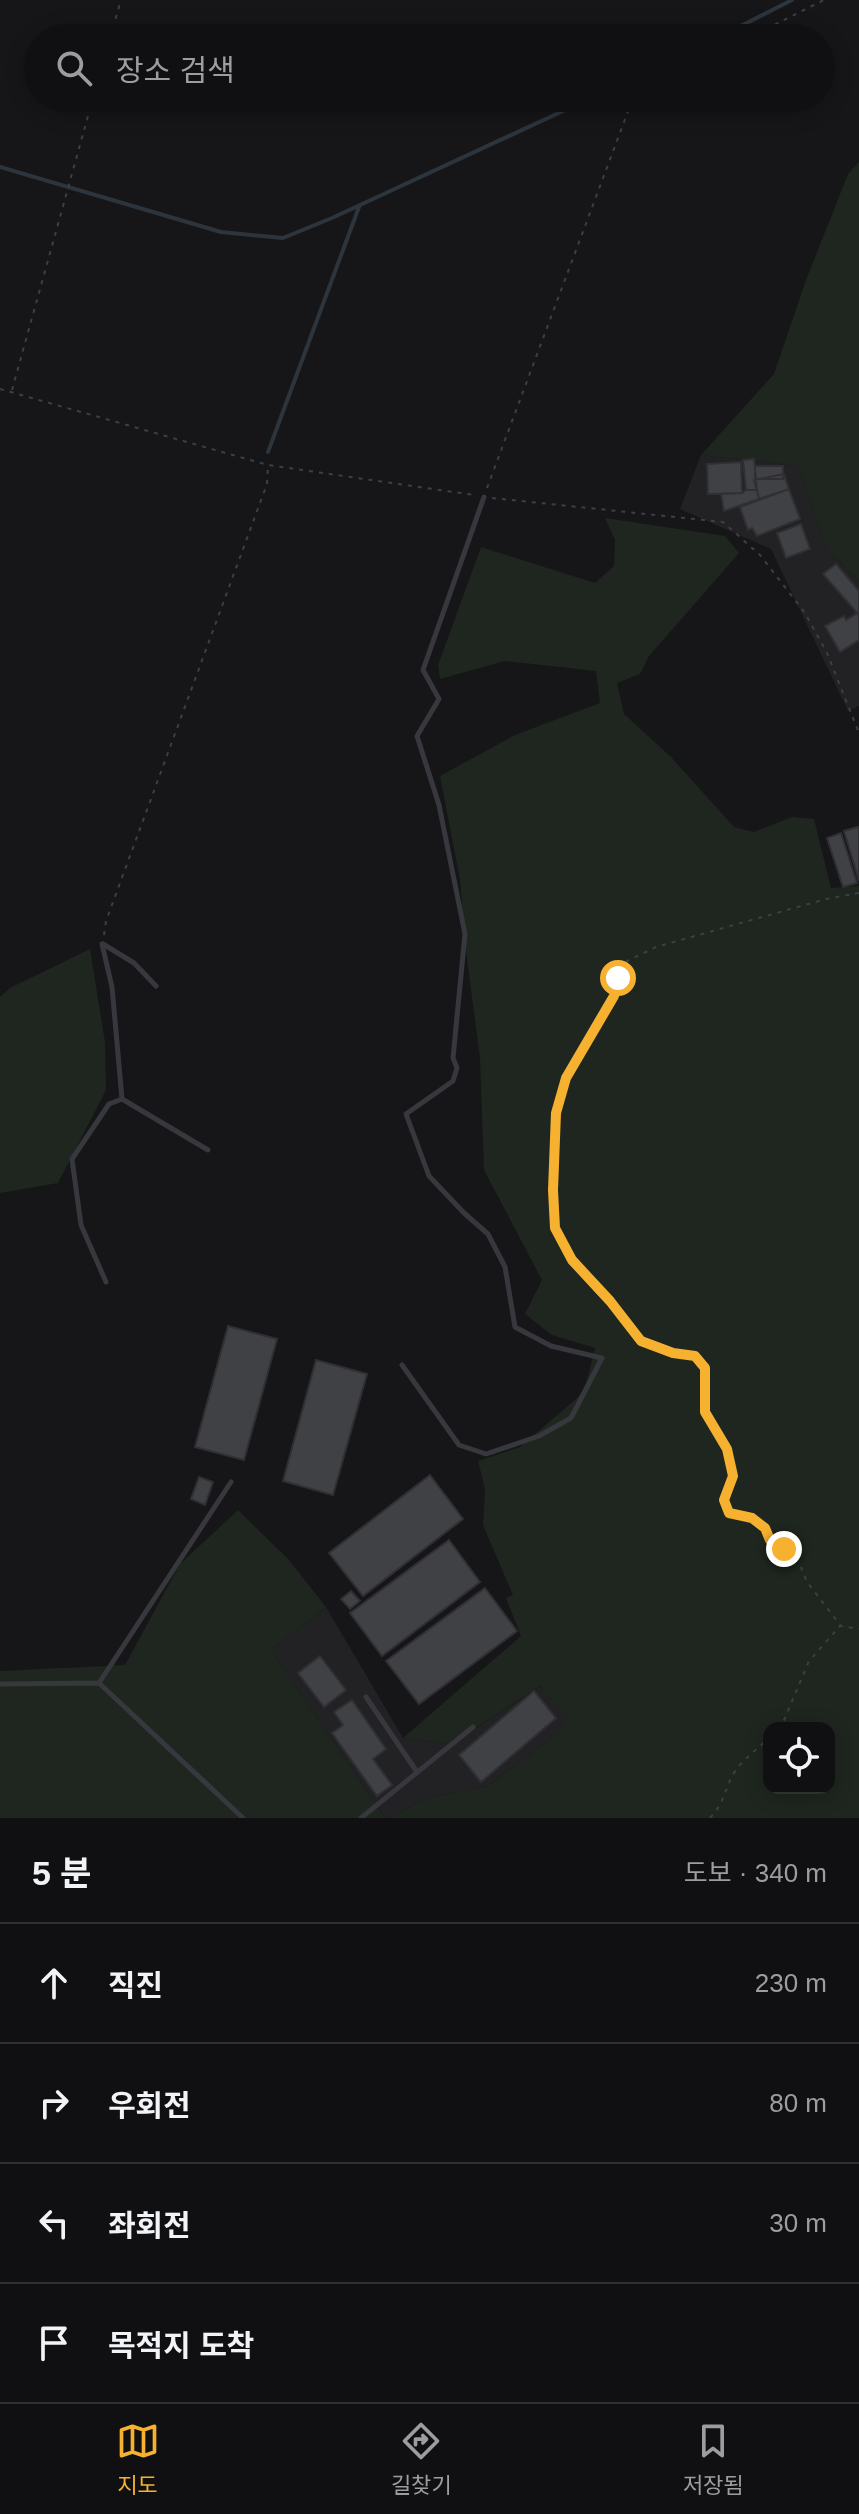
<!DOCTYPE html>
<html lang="ko">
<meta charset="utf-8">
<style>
body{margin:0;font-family:Helvetica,"Noto Sans KR",sans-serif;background:#1e1e20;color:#f1f3f6}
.controls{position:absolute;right:24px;bottom:24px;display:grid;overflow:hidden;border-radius:16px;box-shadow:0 4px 20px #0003}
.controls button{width:72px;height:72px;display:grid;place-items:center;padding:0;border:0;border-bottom:2px solid #303032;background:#101012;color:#f1f3f6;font:40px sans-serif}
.stop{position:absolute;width:24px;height:24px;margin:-18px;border:6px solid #f6b131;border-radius:50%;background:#fff}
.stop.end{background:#f6b131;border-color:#fff;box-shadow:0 2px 8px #0008}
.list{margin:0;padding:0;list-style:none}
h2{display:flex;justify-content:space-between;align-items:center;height:104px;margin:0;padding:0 32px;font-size:34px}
h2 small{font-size:26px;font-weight:400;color:#9c9d9f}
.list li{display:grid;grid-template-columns:52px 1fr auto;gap:24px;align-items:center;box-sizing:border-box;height:120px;padding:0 32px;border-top:2px solid #303032}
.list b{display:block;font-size:30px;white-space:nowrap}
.list em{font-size:26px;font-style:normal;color:#9c9d9f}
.icon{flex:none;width:44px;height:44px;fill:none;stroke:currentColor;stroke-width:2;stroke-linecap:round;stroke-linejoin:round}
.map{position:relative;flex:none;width:859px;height:1818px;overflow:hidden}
.search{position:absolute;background:#101012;box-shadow:0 4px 20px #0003;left:24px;right:24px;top:24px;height:88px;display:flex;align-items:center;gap:20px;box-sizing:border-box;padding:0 28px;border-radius:44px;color:#9c9d9f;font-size:30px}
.sheet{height:584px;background:#101012}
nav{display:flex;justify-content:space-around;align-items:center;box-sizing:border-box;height:112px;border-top:2px solid #303032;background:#101012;font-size:22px;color:#9c9d9f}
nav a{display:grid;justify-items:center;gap:4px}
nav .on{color:#f6b131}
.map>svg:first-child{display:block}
</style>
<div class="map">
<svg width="859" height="1818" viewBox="0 0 859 1818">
<rect width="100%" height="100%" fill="#161618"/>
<path fill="#222225" d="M701,455L799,466L826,547L859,581V706L848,711L771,549L680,509Z
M326,1607L403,1738L452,1744L541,1686L570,1718L557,1734L488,1786L423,1799L391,1818H385L271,1650Z"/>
<path fill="#1e261f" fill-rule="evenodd" d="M859,162V581L826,547L799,466L701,455L774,374L806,280L848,174Z
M605,518L725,536L739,553L649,656L640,674L617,683L624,714L671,757L734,827L754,832L792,817L814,819L831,888L859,886V1818H391L423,1799L488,1786L557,1734L569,1718L540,1686L452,1744L403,1738L521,1636L506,1598L513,1595L483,1525L485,1489L478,1461L520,1447L584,1392L595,1348L552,1335L525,1314L542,1280L484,1170L480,1058L467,959L460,880L440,776L515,735L600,703L596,671L505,661L440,679L438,665L481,547L595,583L614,566L615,540ZM769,1728H829V1788H769Z
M90,949L105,1042L106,1090L58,1183L0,1193V997L10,988Z
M238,1510L288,1559L326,1607L271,1650L385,1818H0V1671L125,1665L180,1564Z"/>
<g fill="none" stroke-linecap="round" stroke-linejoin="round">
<path stroke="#2c353d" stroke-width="4" d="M717,38L792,0
M0,167L221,232L283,238L332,218L591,98
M268,452L359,207"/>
</g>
<path fill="#404145" stroke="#303034" stroke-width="2" d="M754,459L757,490H746L743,460Z
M741,462L742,493L708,494L707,464Z
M755,466H783V479H755Z
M784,474L789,489L759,499L754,480Z
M789,489L800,519L757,536L752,528L748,530L740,507Z
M746,490H757L759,499L724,511L721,494L742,493Z
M801,524L810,549L786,558L777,533Z
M836,564L859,591V615L823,574Z
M859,612V640L840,652L825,626L844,616L846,620Z
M858,827L859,829V881L844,831Z
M841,833L857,883L843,887L827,838Z
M228,1326L277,1339L244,1460L195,1447Z
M316,1360L367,1374L333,1495L283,1481Z
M430,1475L463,1519L363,1596L329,1553Z
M199,1477L213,1482L205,1505L191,1499Z
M449,1540L480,1582L382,1656L350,1613Z
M485,1588L517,1631L419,1704L386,1661Z
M351,1591L360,1601L350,1609L341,1599Z
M320,1656L346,1690L324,1707L298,1673Z
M534,1691L556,1718L481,1782L459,1755Z
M352,1700L386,1749L373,1759L392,1785L377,1796L332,1733L343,1725L334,1712Z"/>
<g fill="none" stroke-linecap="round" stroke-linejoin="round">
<path stroke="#3d3f44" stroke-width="2" stroke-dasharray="4 6" stroke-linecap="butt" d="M110,38L121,0
M748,38L824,0
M0,389L268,465L474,495
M12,390L93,98
M487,488L633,98
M492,498L723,522L760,555L805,613L827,653L859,733
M859,893L826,899L656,947L627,961L618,978L614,996L566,1078L556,1113L553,1190L555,1228L572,1260L610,1301L641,1341L673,1353L695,1356L705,1368V1412L727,1449L733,1476L724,1500L729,1513L752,1518L765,1528L770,1540L784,1549L799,1562L807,1582L841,1626L859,1629
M104,935L106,921L267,484L268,466
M777,1728L784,1720L809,1661L840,1626
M710,1818C725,1802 724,1790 734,1773C743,1758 758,1750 769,1737"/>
<path stroke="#37383d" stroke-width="5" d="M102,944L112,987L122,1099
M103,944L134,963L156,986
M106,1282L81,1225L72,1159L109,1104L122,1099L208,1150
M402,1365L459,1445L486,1454L539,1436L571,1418L602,1358L551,1346L515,1327L505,1267L488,1234L464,1213L429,1176L406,1114L453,1081L457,1068L453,1058L465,934L439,805L417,736L439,699L423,670L484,497
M99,1683L231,1482
M0,1684L99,1683L243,1818
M366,1697L417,1772
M361,1818L473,1727"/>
</g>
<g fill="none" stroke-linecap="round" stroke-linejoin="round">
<path stroke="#f6b131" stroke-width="10" d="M618,978L614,996L566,1078L556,1113L553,1190L555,1228L572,1260L610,1301L641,1341L673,1353L695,1356L705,1368V1412L727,1449L733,1476L724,1500L729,1513L752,1518L765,1528L770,1540L784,1549"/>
</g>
</svg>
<div class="controls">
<button><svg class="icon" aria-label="locate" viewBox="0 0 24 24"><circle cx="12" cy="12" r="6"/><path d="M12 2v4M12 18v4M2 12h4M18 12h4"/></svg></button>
</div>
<div class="stop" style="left:618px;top:978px"></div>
<div class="stop end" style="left:784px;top:1549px"></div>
<div class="search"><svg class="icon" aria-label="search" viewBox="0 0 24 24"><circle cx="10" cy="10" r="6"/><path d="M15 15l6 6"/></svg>장소 검색</div>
</div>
<section class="sheet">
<h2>5 분<small>도보 · 340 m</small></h2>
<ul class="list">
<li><svg class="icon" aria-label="ahead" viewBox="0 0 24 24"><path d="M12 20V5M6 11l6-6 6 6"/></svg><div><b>직진</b></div><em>230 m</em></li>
<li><svg class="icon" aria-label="right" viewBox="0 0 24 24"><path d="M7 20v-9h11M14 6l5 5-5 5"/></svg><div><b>우회전</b></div><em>80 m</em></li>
<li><svg class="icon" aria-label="left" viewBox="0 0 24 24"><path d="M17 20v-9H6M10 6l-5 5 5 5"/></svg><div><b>좌회전</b></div><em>30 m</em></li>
<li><svg class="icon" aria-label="arrive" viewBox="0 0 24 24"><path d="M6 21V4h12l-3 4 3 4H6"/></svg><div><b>목적지 도착</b></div></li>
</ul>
</section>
<nav>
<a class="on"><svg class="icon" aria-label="map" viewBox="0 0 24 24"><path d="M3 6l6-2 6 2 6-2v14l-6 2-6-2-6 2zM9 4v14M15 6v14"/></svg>지도</a>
<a><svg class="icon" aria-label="directions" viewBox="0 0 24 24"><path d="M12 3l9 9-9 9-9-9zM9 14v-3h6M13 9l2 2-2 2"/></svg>길찾기</a>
<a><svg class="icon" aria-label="saved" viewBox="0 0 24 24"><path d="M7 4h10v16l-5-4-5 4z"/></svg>저장됨</a>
</nav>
